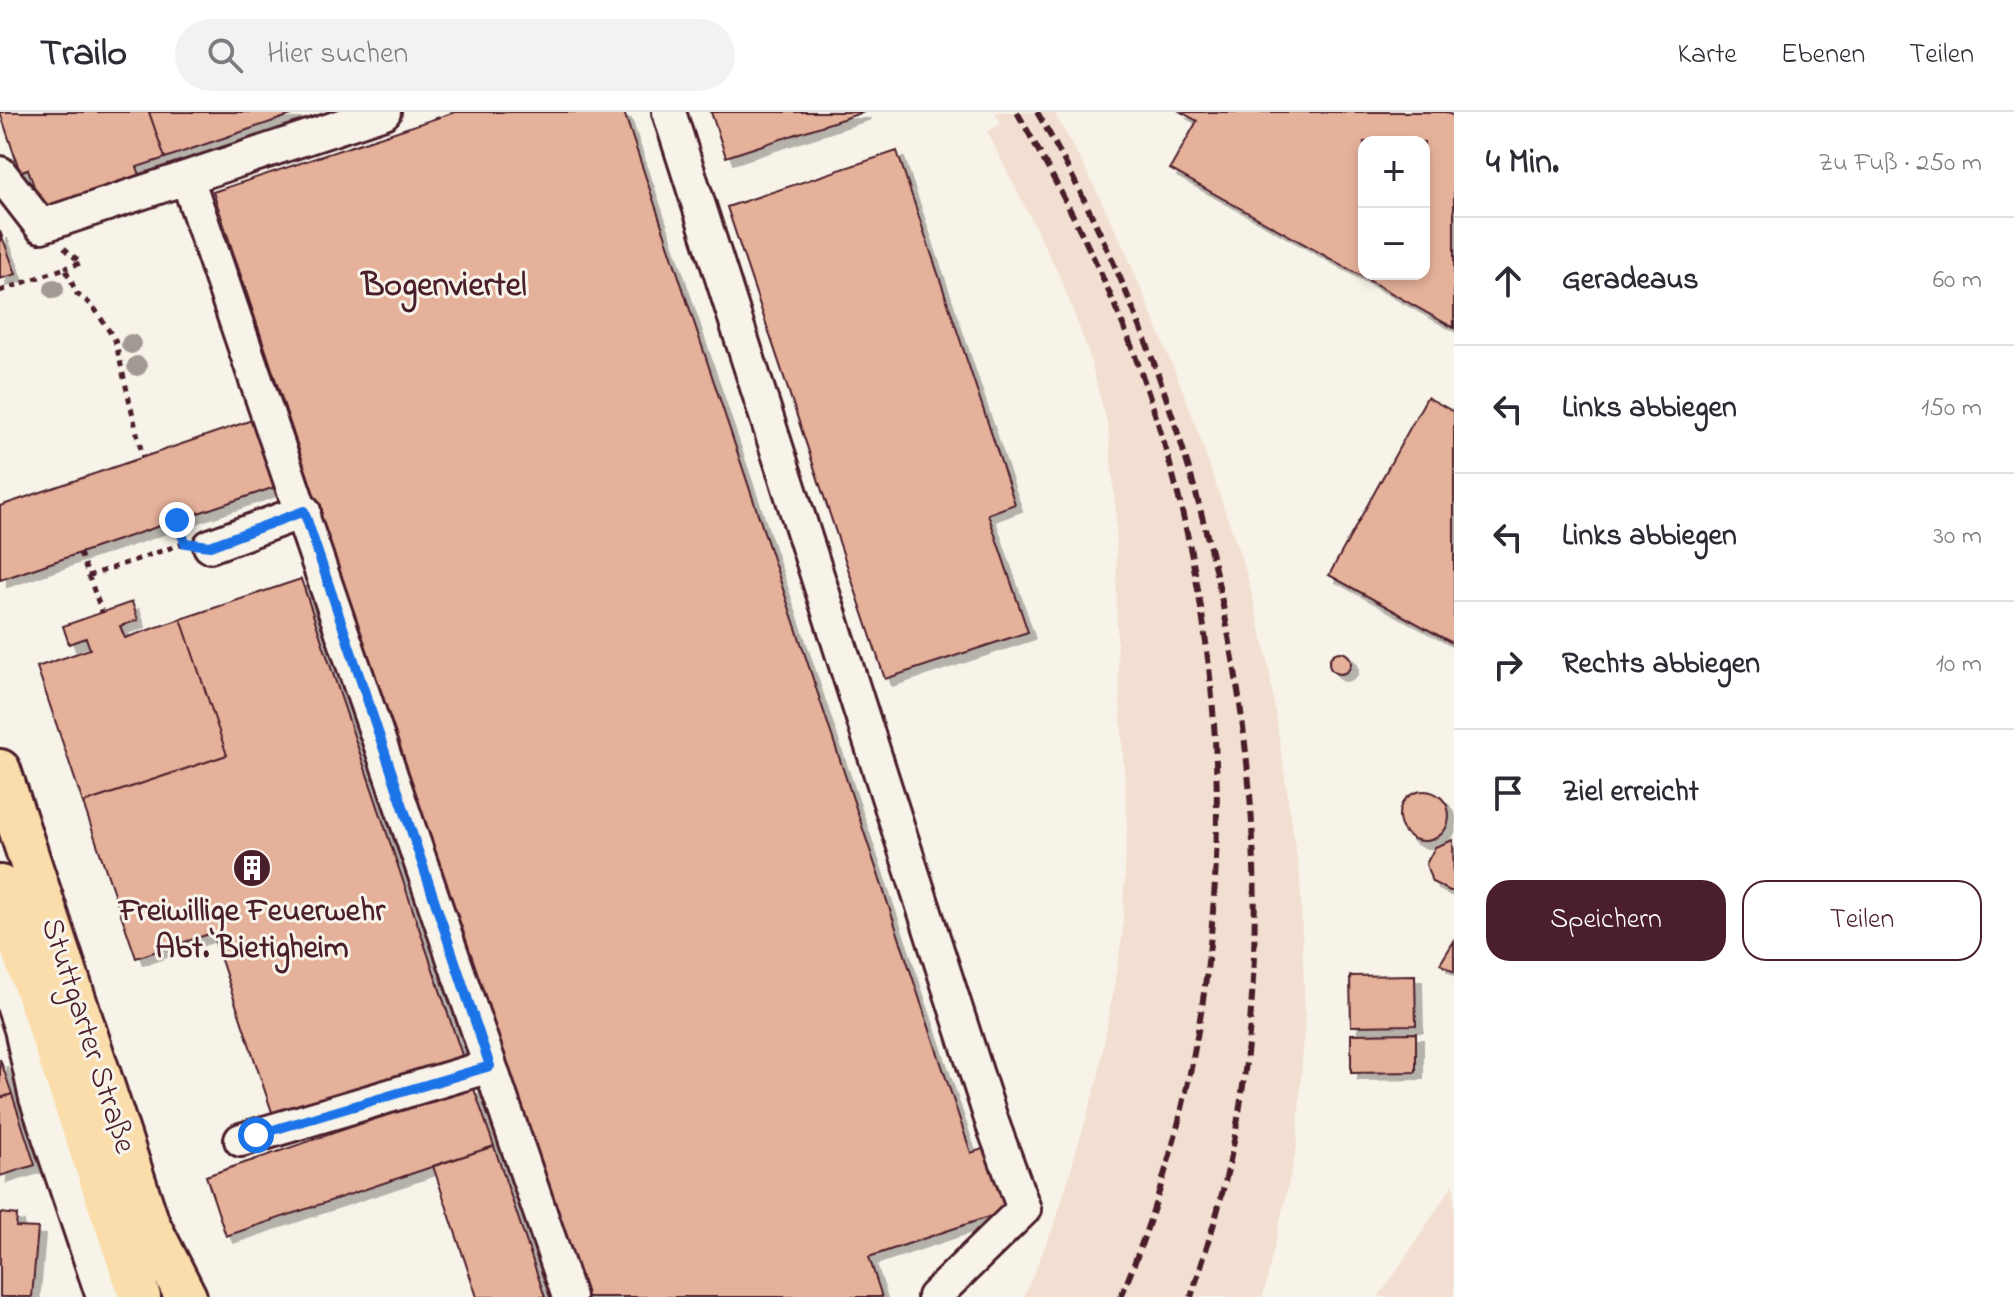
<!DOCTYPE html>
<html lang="de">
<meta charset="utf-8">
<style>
body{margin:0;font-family:"Indie Flower",sans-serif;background:#f2f2f3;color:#2b2b33}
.controls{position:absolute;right:24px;top:24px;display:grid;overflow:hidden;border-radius:16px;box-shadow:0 4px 12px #0003}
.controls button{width:72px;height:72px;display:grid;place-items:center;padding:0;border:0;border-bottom:2px solid #e1e1e2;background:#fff;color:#2b2b33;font:40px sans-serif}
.stop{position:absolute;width:24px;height:24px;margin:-18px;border:6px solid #1a73e8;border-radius:50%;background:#fff}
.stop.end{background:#1a73e8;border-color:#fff;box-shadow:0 2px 8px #0008}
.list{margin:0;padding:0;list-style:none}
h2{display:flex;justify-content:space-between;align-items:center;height:104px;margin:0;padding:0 32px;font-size:34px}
h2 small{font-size:26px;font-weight:400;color:#7c7c81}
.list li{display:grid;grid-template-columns:52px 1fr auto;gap:24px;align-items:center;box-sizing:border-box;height:128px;padding:0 32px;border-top:2px solid #e1e1e2}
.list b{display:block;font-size:30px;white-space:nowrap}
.list em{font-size:26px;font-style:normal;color:#7c7c81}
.actions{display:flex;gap:16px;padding:24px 32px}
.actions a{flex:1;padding:18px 0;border:2px solid #4a1f2b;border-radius:24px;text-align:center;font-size:28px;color:#4a1f2b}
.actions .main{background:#4a1f2b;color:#fff}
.icon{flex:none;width:44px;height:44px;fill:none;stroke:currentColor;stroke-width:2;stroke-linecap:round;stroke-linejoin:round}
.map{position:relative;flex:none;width:1454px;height:1185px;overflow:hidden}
header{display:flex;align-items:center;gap:48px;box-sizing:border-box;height:112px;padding:0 40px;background:#fff;border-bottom:2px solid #e1e1e2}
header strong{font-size:38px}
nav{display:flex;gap:44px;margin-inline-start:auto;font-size:28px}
.search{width:560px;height:72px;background:#f2f2f3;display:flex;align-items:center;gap:20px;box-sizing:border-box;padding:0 28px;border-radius:44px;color:#7c7c81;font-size:30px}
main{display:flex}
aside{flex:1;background:#fff}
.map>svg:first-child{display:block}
</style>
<header>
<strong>Trailo</strong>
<div class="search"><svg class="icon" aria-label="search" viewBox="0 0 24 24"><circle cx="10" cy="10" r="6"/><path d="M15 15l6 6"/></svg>Hier suchen</div>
<nav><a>Karte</a><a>Ebenen</a><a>Teilen</a></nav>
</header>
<main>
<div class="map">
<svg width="1454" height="1185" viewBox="0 0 1454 1185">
<defs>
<filter id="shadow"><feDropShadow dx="7" dy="7" stdDeviation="0" flood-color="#0004"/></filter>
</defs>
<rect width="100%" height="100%" fill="#f7f3e8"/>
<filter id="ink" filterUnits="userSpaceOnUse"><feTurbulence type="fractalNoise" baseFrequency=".0125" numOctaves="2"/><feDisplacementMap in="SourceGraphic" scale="16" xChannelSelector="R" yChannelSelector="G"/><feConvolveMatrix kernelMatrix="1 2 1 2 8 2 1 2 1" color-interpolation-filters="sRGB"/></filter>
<g filter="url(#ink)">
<path fill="#f2dfd1" d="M995,0H1054L1090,66L1126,140L1189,294L1247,463L1267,545L1300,766L1305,903L1297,1034L1263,1185H1024L1056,1108L1098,966L1122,826L1127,712L1117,535L1116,402L1108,314L1087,236L1060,165L987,19L1001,12Z
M1454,1071V1185H1378L1392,1166Z"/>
<path fill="#e6b19a" stroke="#4a1f2b" stroke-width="2" fill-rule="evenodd" filter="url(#shadow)" d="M0,0H149L165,46L137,55L141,65L42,98L28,57L20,60Z
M149,0H300L165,46Z
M455,0H624L971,1041L997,1032L1018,1095L869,1145L882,1185H581L213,80Z
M711,0H864L726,45Z
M1181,0H1446L1454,4V216L1170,57L1197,9ZM1364,30H1424V162H1364Z
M897,39L1015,392L988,402L1028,520L885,567L727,95Z
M0,119L16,162L0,167Z
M1427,285L1454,300V532L1329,463Z
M252,308L275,375L0,468V394Z
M301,467L464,949L276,1012L212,821L136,846L83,691L227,643L181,507Z
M132,490L138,508L120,514L125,526L181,507L227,643L83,691L37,555L90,537L86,526L69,532L63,514Z
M1329 551a11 11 0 1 1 22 0a11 11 0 1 1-22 0Z
M1399 704a25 25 0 1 1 50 0a25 25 0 1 1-50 0Z
M1453,728L1454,779H1450L1432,770L1426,752L1435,735Z
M1454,829V860L1440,852Z
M1415,863L1416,913L1351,914L1350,864Z
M1416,921V960L1351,961V922Z
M0,947L12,982L0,986Z
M473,974L494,1034L226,1124L206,1064Z
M12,982L35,1053L0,1064V986Z
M494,1034L545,1185H477L433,1054Z
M0,1101L17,1103L16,1115L38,1116L32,1185H0Z"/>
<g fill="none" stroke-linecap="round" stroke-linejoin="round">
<defs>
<path id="minor" d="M669,0L993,1013L1024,1097L934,1185
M0,61L41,114L384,0
M187,66L569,1185
M210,434L304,399
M0,855L21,917L36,986L103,1185
M241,1028L490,954"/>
<path id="major" d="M0,658L149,1112L186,1185
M0,774L140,1185"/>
</defs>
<use href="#minor" stroke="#4a1f2b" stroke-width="38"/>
<use href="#major" stroke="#4a1f2b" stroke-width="46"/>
<path stroke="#4a1f2b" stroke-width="5" stroke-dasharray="6 6" stroke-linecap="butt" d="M64,136L81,151L65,156
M0,179L65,156L77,182L93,194L115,228L143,346
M177,408L184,426
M80,441L102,500
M88,464L182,432"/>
<use href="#minor" stroke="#f7f3e8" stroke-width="32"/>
<use href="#major" stroke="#faddab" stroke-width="40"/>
<path stroke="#4a1f2b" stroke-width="6" stroke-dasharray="12 6" stroke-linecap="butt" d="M1017,0C1059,74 1098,149 1129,228C1248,536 1247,880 1121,1185
M1037,0C1207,294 1296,681 1236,1018C1226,1075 1209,1130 1191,1185"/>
</g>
<g fill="#a39993">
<circle cx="54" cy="177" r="10"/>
<circle cx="131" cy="232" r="10"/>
<circle cx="137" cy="254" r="10"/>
</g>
</g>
<g fill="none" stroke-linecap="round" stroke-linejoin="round" filter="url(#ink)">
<path stroke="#1a73e8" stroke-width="10" d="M177,408L185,431L210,434L304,399L490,954L256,1023"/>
</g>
<defs>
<symbol id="building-disc" viewBox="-11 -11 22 22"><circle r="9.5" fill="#4a1f2b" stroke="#f7f3e8"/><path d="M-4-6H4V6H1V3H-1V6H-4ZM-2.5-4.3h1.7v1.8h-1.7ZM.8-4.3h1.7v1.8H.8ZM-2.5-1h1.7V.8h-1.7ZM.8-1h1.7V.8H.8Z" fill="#fff"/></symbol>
</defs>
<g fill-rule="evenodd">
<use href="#building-disc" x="230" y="734" width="44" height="44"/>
</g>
<g text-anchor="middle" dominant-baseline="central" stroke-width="6" stroke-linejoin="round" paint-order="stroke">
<g font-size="32" font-weight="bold" fill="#4a1f2b" stroke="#f7f3e8">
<text x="252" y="800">Freiwillige Feuerwehr<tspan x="252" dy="37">Abt. Bietigheim</tspan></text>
</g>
<g font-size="32" fill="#4a1f2b" stroke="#f7f3e8">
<text transform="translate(87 924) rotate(72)">Stuttgarter Straße</text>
</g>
<g font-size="34" font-weight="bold" fill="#4a1f2b" stroke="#f7f3e8">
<text x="444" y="175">Bogenviertel</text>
</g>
</g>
</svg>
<div class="controls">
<button>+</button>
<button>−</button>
</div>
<div class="stop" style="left:256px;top:1023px"></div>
<div class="stop end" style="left:177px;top:408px"></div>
</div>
<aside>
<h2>4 Min.<small>Zu Fuß · 250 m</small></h2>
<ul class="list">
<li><svg class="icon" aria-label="ahead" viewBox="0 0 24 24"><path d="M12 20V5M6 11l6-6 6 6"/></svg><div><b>Geradeaus</b></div><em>60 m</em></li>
<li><svg class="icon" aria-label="left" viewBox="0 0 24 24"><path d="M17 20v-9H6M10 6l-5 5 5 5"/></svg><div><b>Links abbiegen</b></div><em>150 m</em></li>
<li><svg class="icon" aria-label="left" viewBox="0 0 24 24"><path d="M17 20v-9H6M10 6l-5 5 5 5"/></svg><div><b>Links abbiegen</b></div><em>30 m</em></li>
<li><svg class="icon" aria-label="right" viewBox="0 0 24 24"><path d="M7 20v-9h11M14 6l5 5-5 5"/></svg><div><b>Rechts abbiegen</b></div><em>10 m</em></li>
<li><svg class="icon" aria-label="arrive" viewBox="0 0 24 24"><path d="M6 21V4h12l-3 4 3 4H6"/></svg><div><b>Ziel erreicht</b></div></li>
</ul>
<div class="actions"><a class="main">Speichern</a><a>Teilen</a></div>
</aside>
</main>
